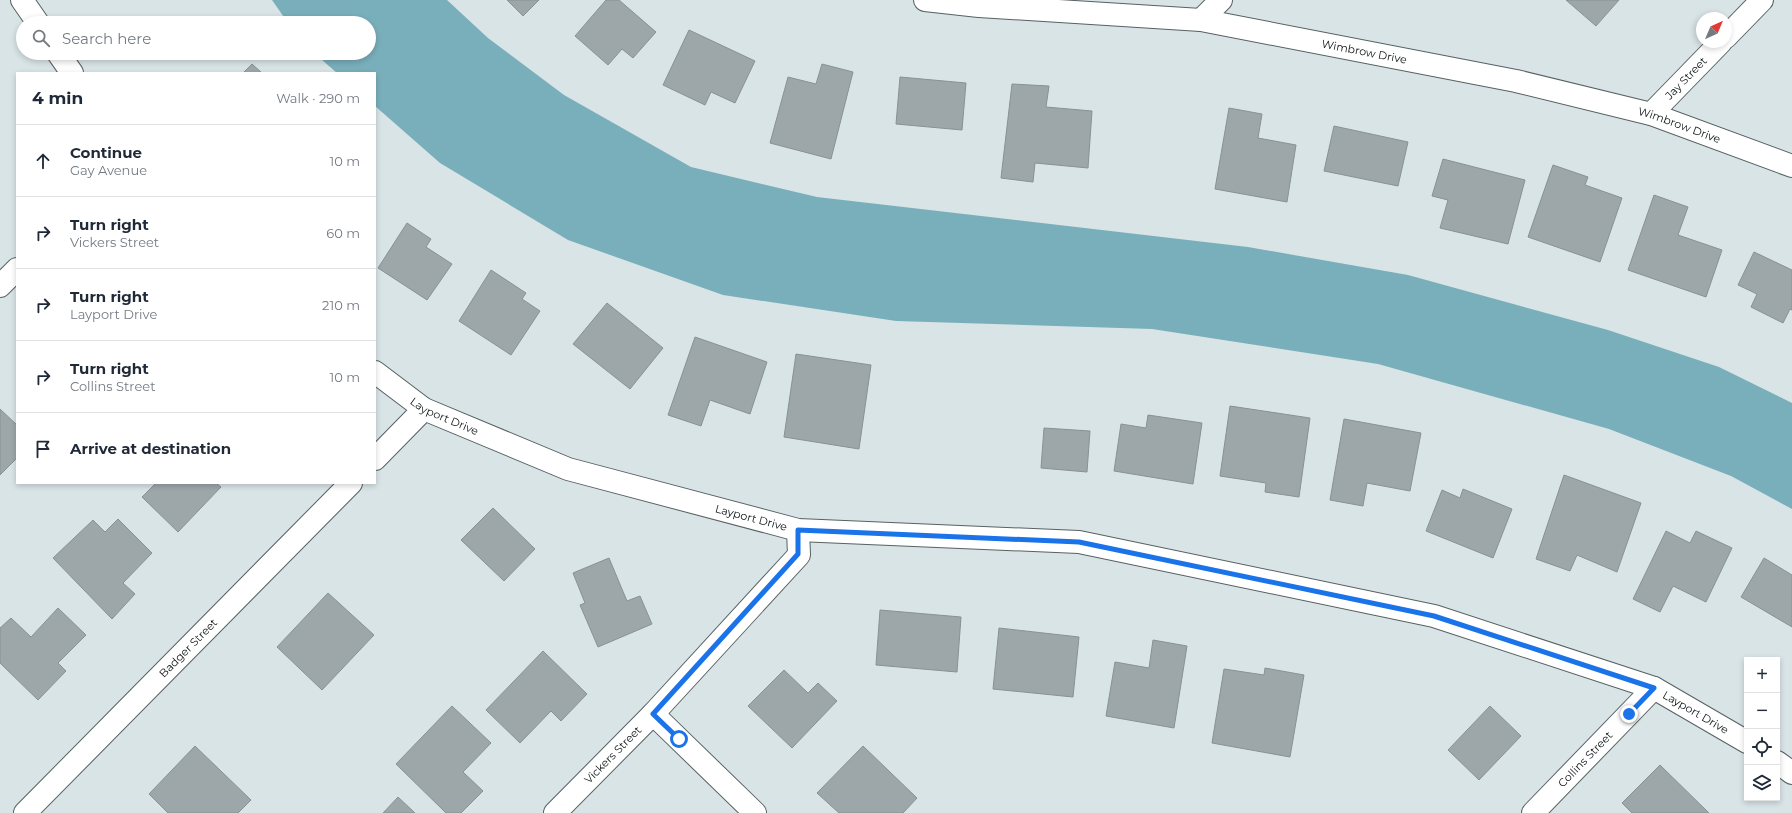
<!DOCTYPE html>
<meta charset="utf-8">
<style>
body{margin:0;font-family:Montserrat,sans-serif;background:#f2f2f3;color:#1f2937}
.controls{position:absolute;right:12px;bottom:12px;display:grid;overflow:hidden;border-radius:0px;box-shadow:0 2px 6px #0003}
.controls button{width:36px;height:36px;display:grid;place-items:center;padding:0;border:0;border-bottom:1px solid #e0e1e3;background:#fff;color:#1f2937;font:20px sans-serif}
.compass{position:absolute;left:1696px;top:12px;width:36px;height:36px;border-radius:50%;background:#fff;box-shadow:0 2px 6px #0003;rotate:44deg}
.stop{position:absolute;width:12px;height:12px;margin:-9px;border:3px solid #1a73e8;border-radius:50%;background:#fff}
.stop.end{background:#1a73e8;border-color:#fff;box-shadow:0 1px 4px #0008}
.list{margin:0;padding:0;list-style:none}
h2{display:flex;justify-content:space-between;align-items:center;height:52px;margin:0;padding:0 16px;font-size:17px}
h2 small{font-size:13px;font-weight:400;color:#747a83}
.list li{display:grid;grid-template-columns:26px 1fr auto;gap:12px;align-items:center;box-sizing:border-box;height:72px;padding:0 16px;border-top:1px solid #e0e1e3}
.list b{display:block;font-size:15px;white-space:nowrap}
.list p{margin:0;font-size:13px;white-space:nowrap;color:#747a83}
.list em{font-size:13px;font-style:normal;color:#747a83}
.icon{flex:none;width:22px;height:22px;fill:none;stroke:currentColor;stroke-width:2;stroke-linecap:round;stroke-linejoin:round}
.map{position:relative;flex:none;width:1792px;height:813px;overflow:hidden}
.search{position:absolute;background:#fff;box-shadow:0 2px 6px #0003;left:16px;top:16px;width:360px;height:44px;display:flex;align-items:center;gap:10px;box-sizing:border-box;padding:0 14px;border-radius:22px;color:#747a83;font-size:15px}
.panel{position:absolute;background:#fff;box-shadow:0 2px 6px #0003;left:16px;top:72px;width:360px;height:412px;border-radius:0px}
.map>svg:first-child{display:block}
</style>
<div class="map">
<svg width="1792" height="813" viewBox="0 0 1792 813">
<rect width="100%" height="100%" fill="#d9e4e7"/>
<path fill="#79afbb" d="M272,0H447L488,38L564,95L691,167L817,197L1248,247L1408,275L1608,330L1719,367L1792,403V509L1731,476L1609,429L1378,364L1152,329L896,321L723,295L568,240L440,163L375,106V73H337L314,53H369V23H288Z"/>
<path fill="#9da7aa" stroke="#879294" d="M507,0H539L523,16Z
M606,0H619L656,32L633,58L622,49L608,65L575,36Z
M1566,0H1619L1596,26Z
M689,30L755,61L735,103L711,92L705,105L663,85Z
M252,64L262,73H243Z
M822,64L853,72L831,159L770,143L788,77L816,84Z
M900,77L966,83L962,130L896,124Z
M1012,84L1049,86L1046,107L1092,111L1088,168L1035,163L1033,182L1001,178Z
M1229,108L1262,114L1258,138L1296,145L1287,202L1215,189Z
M1334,126L1408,142L1398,186L1324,171Z
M1443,159L1525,180L1508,244L1440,228L1448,200L1432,196Z
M1553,165L1588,177L1585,185L1622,198L1600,262L1528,237Z
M1654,195L1688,207L1678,235L1722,250L1706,297L1628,270Z
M407,223L431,239L426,247L452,264L427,300L378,268Z
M1754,252L1792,270V310L1790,309L1783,323L1751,307L1757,294L1738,285Z
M491,270L526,293L522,299L540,311L511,355L459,321Z
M607,303L663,348L630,389L573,344Z
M695,337L767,362L750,414L710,400L701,426L668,415Z
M796,354L871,365L859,449L784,437Z
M1230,406L1310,418L1299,497L1265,492L1266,483L1220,476Z
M0,409L17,425V458L0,475Z
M1148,415L1202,423L1193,484L1114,471L1121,424L1146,428Z
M1344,419L1421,433L1410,491L1367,483L1363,506L1330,500Z
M1044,428L1090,431L1087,472L1041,468Z
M1564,475L1641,503L1617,572L1577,555L1570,571L1536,559Z
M156,483H216L221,487L178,532L142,497Z
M1463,489L1512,509L1493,558L1426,531L1442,490L1460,498Z
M493,508L535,549L504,581L461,540Z
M118,519L152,553L123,583L135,594L112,619L53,558L93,520L105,532Z
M1666,531L1690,543L1696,531L1732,548L1706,602L1673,586L1660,612L1633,599Z
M609,558L627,601L640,596L652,624L598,647L580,605L585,603L573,573Z
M1764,558L1792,575V627L1741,597Z
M328,593L374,635L322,690L277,647Z
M58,608L86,635L58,663L66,671L38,700L0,663V628L11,618L31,637Z
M880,610L961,617L957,672L876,665Z
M999,628L1079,637L1073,697L993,689Z
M1153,640L1187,646L1174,728L1106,716L1115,662L1149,668Z
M543,651L587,694L561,721L551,711L520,743L486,710Z
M1265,668L1304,675L1290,757L1212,743L1224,669L1264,675Z
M784,670L808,693L818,683L837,701L792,748L748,706Z
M452,706L491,743L463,772L483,791L461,813H446L396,764Z
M1490,706L1521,736L1479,780L1448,750Z
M195,746L251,800L238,813H168L149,794Z
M863,746L917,798L903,813H839L817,793Z
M1660,765L1709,813H1632L1622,803Z
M398,797L415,813H383Z"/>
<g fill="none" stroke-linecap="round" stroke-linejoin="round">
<defs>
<g id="street">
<path d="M22,0L38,23"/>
<path id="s1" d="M925,0L979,6L1201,20L1516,81L1651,114L1792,166"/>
<path d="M1201,20L1221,0"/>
<path d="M1726,37L1762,0"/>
<path d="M58,53L72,73"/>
<path id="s2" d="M1651,114L1721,42"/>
<path d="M0,286L17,269"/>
<path id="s3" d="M375,372L424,409L568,469L798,530L1079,542L1434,616L1654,688L1747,742"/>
<path d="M375,459L424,409"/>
<path d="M653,714L755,813"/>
<path d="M1777,762L1792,773"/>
<path id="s4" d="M25,813L351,483"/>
<path id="s5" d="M555,813L653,714L799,555L798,530"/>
<path id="s6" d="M1533,813L1654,688"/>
</g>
</defs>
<use href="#street" stroke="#576163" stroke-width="24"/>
<use href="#street" stroke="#fff" stroke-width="22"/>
</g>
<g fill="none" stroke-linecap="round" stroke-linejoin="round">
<path stroke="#1a73e8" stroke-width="5" d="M679,739L653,714L798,554V530L1079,542L1434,616L1654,688L1629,714"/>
</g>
<g text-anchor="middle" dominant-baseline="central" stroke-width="4" stroke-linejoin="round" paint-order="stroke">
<g font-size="11" fill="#0f1314" stroke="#fff">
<text stroke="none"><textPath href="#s1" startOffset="443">Wimbrow Drive</textPath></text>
<text stroke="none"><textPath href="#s2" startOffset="50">Jay Street</textPath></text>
<text stroke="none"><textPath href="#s1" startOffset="767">Wimbrow Drive</textPath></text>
<text stroke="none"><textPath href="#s3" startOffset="83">Layport Drive</textPath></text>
<text stroke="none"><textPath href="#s3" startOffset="407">Layport Drive</textPath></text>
<text stroke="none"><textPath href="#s4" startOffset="232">Badger Street</textPath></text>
<text stroke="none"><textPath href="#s3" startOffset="1379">Layport Drive</textPath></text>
<text stroke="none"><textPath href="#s5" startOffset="82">Vickers Street</textPath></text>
<text stroke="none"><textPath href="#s6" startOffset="75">Collins Street</textPath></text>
</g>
</g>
</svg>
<div class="controls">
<button>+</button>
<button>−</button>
<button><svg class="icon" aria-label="locate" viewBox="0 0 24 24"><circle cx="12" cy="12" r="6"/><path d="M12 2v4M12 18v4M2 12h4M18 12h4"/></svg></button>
<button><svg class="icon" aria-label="layers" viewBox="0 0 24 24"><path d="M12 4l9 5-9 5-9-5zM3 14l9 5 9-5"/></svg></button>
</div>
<svg class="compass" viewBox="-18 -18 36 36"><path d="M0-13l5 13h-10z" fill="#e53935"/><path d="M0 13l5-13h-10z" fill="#747a83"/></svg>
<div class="stop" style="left:679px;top:739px"></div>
<div class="stop end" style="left:1629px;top:714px"></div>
<div class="search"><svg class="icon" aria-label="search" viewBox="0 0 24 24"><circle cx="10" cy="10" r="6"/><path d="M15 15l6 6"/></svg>Search here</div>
<section class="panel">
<h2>4 min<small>Walk · 290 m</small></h2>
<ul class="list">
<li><svg class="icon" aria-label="ahead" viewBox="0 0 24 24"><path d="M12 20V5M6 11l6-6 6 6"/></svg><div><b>Continue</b><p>Gay Avenue</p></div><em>10 m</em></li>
<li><svg class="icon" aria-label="right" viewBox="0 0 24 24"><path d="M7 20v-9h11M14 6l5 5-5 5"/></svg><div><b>Turn right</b><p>Vickers Street</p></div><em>60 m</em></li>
<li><svg class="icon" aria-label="right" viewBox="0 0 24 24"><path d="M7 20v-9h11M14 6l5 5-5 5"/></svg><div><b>Turn right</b><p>Layport Drive</p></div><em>210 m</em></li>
<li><svg class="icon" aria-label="right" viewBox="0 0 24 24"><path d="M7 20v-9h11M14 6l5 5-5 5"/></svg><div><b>Turn right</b><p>Collins Street</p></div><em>10 m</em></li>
<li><svg class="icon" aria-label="arrive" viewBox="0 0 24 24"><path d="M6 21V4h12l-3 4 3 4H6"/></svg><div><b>Arrive at destination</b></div></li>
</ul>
</section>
</div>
